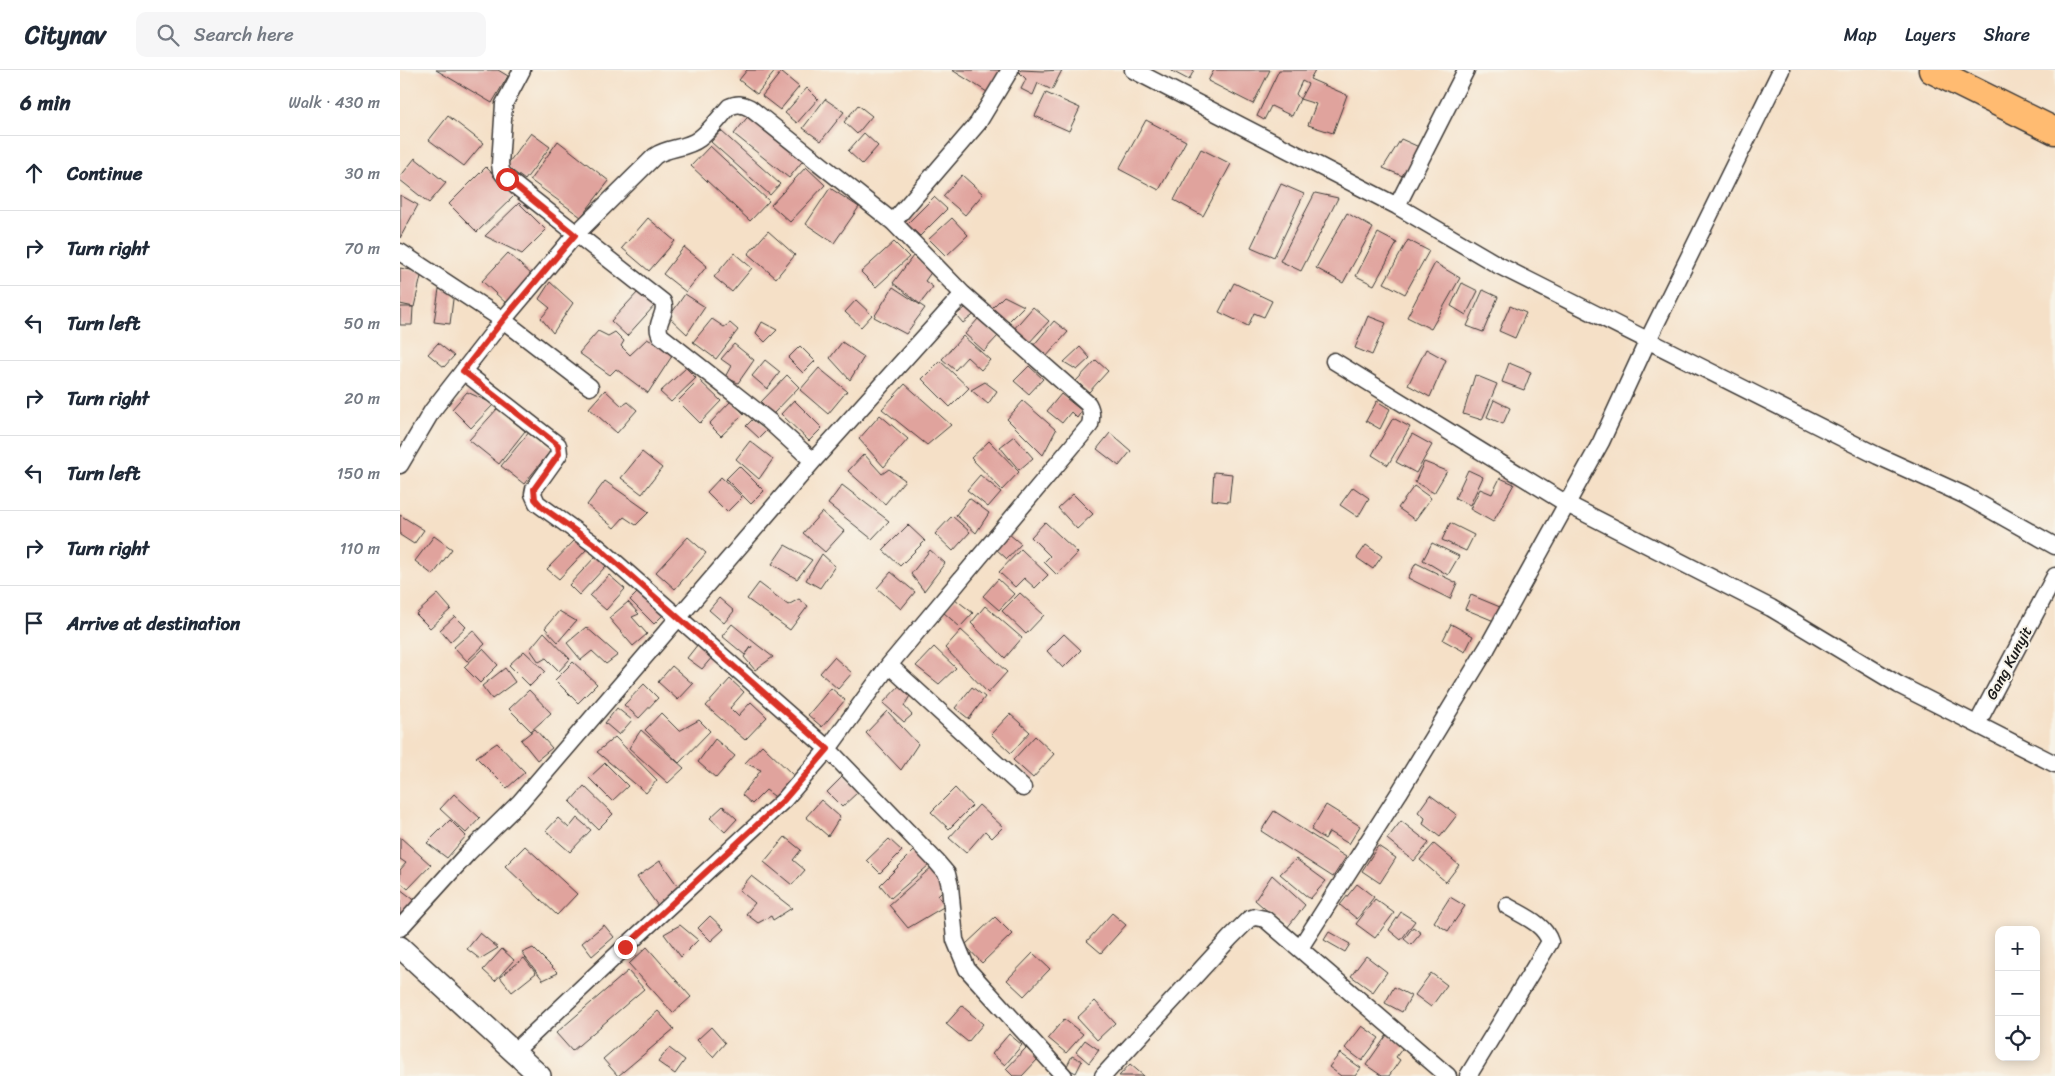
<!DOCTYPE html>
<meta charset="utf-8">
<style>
body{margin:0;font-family:Sriracha,sans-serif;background:#f6f6f7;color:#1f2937}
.controls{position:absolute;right:15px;bottom:15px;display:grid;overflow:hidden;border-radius:10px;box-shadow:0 2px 12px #0003}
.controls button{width:45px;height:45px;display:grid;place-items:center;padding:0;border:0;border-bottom:1px solid #e0e1e3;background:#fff;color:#1f2937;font:25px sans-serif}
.stop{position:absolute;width:15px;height:15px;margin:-11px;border:4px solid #d93025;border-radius:50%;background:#fff}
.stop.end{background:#d93025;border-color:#fff;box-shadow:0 1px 5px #0008}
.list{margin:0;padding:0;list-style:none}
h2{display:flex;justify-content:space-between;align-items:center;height:65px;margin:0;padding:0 20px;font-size:21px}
h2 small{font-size:16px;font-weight:400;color:#747a83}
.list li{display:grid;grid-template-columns:32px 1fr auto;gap:15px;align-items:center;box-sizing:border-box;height:75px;padding:0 20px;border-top:1px solid #e0e1e3}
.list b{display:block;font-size:19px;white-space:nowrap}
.list em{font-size:16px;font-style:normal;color:#747a83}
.icon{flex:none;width:28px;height:28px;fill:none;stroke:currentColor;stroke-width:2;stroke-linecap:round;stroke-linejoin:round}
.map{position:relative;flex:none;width:1655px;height:1006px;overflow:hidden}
header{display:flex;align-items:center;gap:30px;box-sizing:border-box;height:70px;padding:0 25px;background:#fff;border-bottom:1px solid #e0e1e3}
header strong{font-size:24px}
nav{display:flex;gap:28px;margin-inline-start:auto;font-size:18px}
.search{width:350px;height:45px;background:#f6f6f7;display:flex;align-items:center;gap:12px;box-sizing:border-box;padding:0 18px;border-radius:10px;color:#747a83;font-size:19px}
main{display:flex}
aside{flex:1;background:#fff}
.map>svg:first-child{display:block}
</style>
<header>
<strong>Citynav</strong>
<div class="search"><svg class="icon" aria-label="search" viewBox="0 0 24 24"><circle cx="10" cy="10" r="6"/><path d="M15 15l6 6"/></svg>Search here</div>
<nav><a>Map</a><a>Layers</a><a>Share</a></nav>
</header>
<main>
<aside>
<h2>6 min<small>Walk · 430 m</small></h2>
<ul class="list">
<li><svg class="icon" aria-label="ahead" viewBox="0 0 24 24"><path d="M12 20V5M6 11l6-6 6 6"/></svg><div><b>Continue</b></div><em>30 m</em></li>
<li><svg class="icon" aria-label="right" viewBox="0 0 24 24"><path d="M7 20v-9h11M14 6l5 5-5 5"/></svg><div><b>Turn right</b></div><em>70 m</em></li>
<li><svg class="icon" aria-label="left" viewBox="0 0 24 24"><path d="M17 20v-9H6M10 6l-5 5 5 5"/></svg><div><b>Turn left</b></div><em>50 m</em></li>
<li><svg class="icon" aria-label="right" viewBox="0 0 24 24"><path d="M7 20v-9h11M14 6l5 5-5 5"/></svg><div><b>Turn right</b></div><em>20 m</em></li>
<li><svg class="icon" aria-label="left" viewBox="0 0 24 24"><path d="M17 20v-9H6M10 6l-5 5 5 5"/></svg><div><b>Turn left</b></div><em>150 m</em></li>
<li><svg class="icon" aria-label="right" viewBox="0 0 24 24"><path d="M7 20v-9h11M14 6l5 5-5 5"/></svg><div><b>Turn right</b></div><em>110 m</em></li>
<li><svg class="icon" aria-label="arrive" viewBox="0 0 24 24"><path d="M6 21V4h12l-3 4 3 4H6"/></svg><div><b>Arrive at destination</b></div></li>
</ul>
</aside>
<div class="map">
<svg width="1655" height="1006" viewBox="0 0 1655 1006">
<rect width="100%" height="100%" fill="#f7f3e8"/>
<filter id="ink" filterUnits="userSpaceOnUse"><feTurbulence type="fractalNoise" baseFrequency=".02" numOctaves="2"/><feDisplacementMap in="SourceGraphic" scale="10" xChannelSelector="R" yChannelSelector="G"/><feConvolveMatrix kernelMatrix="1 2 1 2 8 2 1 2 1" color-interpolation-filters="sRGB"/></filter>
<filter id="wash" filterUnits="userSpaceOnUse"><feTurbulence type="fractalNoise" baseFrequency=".0096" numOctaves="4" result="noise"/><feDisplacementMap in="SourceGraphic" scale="20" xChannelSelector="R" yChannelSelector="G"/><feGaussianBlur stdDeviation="1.12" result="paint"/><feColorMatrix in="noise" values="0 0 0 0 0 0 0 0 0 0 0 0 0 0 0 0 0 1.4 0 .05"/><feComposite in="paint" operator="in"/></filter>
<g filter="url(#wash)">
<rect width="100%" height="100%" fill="#f5e0c7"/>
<g id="blocks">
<path fill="#e0a39d" d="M36,0H98L108,6L92,33Z
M347,0H376L357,24L339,10Z
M552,0H601L587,22Z
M621,0L642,1L662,0L652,20L638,13L633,25L621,19L626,9L619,2Z
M770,0H794L789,10Z
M814,0H870L853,34L808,11Z
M879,0H915L910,9L947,25L933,63L908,55L916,34L900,29L908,14L902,11L896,24L900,29L892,46L871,36L864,50L857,46Z
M381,2L399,17L380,40L362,26Z
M407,18L418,29L397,53L385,43Z
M646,23L680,38L669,61L635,46Z
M425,29L444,42L421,71L403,58Z
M458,35L472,46L457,64L444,52Z
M350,44L405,88L389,108L334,64Z
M48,46L83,73L64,96L29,70Z
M746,50L786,71L759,120L719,99Z
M321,61L380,114L370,125L311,72Z
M131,63L150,77L125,110L106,96Z
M464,63L478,76L462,94L448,81Z
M1001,69L1019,77L1005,107L983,98Z
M158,71L209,111L181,147L130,110Z
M310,76L369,131L350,151L291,96Z
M801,79L831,94L803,146L774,130Z
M15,88L46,113L29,133L0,110V107Z
M86,97L114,126L77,162L49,134Z
M406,97L425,115L390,152L371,135Z
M562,105L583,124L565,145L543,126Z
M881,114L904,124L874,187L851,177Z
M430,118L459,137L434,173L406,154Z
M915,123L938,128L901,201L880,191Z
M0,125L18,135L0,168Z
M534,127L547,139L520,166L507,154Z
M119,133L146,160L122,184L85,166Z
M947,143L973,158L943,213L916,198Z
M248,148L275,171L249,201L222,178Z
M552,148L568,165L546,186L529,169Z
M368,161L395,185L376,208L348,184Z
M978,163L997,173L974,215L956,206Z
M1008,170L1029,181L1005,224L984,213Z
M494,172L509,187L476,217L461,202Z
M284,177L307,196L286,222L263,204Z
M108,183L133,206L107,234L82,211Z
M334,183L352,198L332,222L314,207Z
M513,186L532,201L525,211L533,217L520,234L493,213Z
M1035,193L1060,208L1031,259L1007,247Z
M0,198L22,202L14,237L0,234Z
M150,212L173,233L153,263L141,248L150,238L139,229Z
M834,213L872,231L864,247L854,243L848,256L819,242Z
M1062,213L1078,221L1066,245L1051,236Z
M493,217L525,238L506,264L474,247Z
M39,219L54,221L50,254L34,252Z
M1083,220L1098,227L1083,262L1067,256Z
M239,221L255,235L227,266L211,251Z
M285,224L305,237L287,264L269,247Z
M604,226L624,236L604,256L589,241Z
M456,230L472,245L461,257L445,242Z
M569,235L576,243L563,253L556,245Z
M1110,236L1126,243L1115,268L1099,261Z
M0,237H13L12,255H0Z
M633,237L649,251L628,274L613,260Z
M968,246L986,253L972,285L955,278Z
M312,249L324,257L330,253L338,260L316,289L293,272Z
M578,249L598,266L584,281L565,264Z
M654,251L668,262L646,287L633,276Z
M362,252L377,260L365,272L356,263Z
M198,261L208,266L215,262L224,271L221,276L230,285L247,269L274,283L248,323L216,299L210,305L179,283Z
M563,266L590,290L581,300L567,287L555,300L542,289Z
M442,272L464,287L450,310L430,288Z
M38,273L54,286L44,297L28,284Z
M334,274L354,290L338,313L325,307L331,296L321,289Z
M400,276L415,291L403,303L388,288Z
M680,277L690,288L677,300L664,292Z
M1026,279L1046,290L1030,327L1008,315Z
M365,290L380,302L367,319L352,306Z
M696,290L708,301L689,322L676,311Z
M540,291L569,318L550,337L522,309Z
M1109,293L1131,302L1124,320L1102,312Z
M629,296L643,309L629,324L614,311Z
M286,298L296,308L271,332L260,322Z
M419,298L447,321L428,344L400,320Z
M387,305L399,317L373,344L361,332Z
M1075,305L1097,314L1082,350L1063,344Z
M299,310L321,331L300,353L278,331Z
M585,312L597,321L588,334L571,320Z
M505,314L551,355L527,375L482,339Z
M205,320L222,336L228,332L237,340L217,363L189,338Z
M67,322L94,334L71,358L52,339Z
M661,324L682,341L677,348L671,342L662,353L647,341Z
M394,330L422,358L409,371L381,344Z
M1094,330L1110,338L1103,354L1087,347Z
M331,331L344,344L321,366L309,354Z
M623,331L656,360L643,385L607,349Z
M977,331L990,339L980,359L966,351Z
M98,338L125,361L99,394L69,370Z
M480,345L508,369L484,397L459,369Z
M355,347L368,359L359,368L346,356Z
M993,348L1010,357L988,395L972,385Z
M130,361L152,379L124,414L101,396Z
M710,363L731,381L719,396L697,379Z
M1012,364L1032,375L1016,403L996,392Z
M614,366L633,388L619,400L600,377Z
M350,371L373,389L359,409L336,389Z
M589,371L619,402L602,420L571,388Z
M242,382L262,398L242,424L221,408Z
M464,384L482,404L489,399L505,410L485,434L448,401Z
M1024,392L1047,401L1034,423L1015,412Z
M339,396L364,421L351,434L326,409Z
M1068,400L1083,407L1070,435L1055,428Z
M814,402L832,404L829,432L812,430Z
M580,405L601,422L588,437L567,420Z
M321,407L342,427L327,442L307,422Z
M1100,408L1114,414L1093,452L1070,439L1080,419L1092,424Z
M205,411L249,442L236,455L224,447L214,458L187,435Z
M442,415L489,451L472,469L428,434Z
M1014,416L1031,428L1015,450L998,438Z
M953,417L969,428L958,447L940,435Z
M673,424L693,444L677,459L658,438Z
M569,428L589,443L576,463L556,445Z
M422,442L444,461L425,482L403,463Z
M0,445L24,460L14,474L0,465Z
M552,446L570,462L553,481L535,464Z
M645,452L678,483L657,505L644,492L650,486L631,467Z
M1050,453L1074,465L1066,481L1042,470Z
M508,455L525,471L500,496L483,480Z
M609,464L621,474L607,489L595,478Z
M34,466L52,479L33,505L15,491Z
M288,467L306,483L275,519L256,502Z
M176,469L187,479L159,509L147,499Z
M1032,473L1059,486L1048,505L1023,490Z
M385,475L412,490L397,509L372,494Z
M966,475L982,486L973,499L957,488Z
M621,479L648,505L635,518L624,508L615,517L599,502Z
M530,480L545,493L524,521L511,504Z
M422,484L435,496L420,518L406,510Z
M196,486L206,496L179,525L169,515Z
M1016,493L1057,513L1050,529L1008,508Z
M491,502L515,522L501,539L477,518Z
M209,505L225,519L206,540L190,526Z
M598,509L614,524L599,540L583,526Z
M359,513L388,535L399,529L408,536L390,560L347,529Z
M242,518L266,542L254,554L230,530Z
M620,523L644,545L626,564L602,541Z
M38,524L51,539L30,558L16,544Z
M1071,525L1100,537L1094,551L1065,539Z
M319,528L334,541L324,553L309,540Z
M555,529L573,543L560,557L543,542Z
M228,532L239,544L232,547L247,564L233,576L209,548Z
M585,536L622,568L605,588L571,553Z
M159,541L176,551L158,572L145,558Z
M55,546L66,557L50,572L40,560Z
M332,554L355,573L373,587L355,600L344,587L352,576L345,585L322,566Z
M1051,554L1073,566L1065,582L1043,570Z
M186,557L218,585L206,594L192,581L181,590L167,573Z
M73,560L85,574L67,591L54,577Z
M561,560L607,602L588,623L545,578Z
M144,562L170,589L159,601L146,588L139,592L130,579Z
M664,564L681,580L663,598L647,581Z
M298,574L313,586L302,599L287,588Z
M534,577L556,598L539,614L516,596Z
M83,579L98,595L80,613L64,597Z
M124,581L145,601L130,616L109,595Z
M434,587L452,603L438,619L420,603Z
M173,592L197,614L178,633L155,610Z
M272,596L293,614L278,630L258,612Z
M105,598L115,612L92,629L82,616Z
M330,609L344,622L330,638L338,646L351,632L367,647L345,670L306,636Z
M244,614L258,628L239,648L224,635Z
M501,614L511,624L504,636L512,645L504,652L483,633Z
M572,617L585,627L569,649L555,638Z
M431,618L445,630L422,657L408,645Z
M129,620L151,643L131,661L109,639Z
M217,638L232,650L219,665L205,653Z
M487,641L518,674L501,700L466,663Z
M261,643L279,661L299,650L310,661L279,693L245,660Z
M610,644L630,662L611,683L591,664Z
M135,659L152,678L137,690L121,670Z
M241,660L284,698L268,713L229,678Z
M635,666L654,684L633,708L613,690Z
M215,667L257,710L246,723L197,682Z
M315,669L335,686L316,708L298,692Z
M97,673L125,702L107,718L76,687Z
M362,675L395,707L378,729L366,720L352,734L342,725L361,700L345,693Z
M205,693L228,716L212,731L189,708Z
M444,705L459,721L442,737L427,722Z
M184,716L213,744L198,759L170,732Z
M555,718L572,736L549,759L531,742Z
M54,724L80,748L66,763L40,739Z
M1030,725L1057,745L1040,767L1023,754L1025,748L1018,742Z
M421,730L440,747L428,766L406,747Z
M579,735L603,757L592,768L585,761L566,783L549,768Z
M926,735L960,756L949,774L929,762L925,769L911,760Z
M323,736L337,749L325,762L310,748Z
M874,741L946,787L933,807L861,761Z
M158,748L169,758L177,748L191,760L170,782L146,761Z
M50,750L66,766L47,788L27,773Z
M1001,751L1029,773L1014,791L987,769Z
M0,767L31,795L8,819L0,812V800L6,793L0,789Z
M385,767L401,780L393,790L405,800L392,815L364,792Z
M489,769L502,781L480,803L467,790Z
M1034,774L1059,795L1046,812L1020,790Z
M125,776L177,824L157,845L105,796Z
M978,776L996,788L980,813L962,801Z
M515,780L529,795L491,828L480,815Z
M896,789L926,811L910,829L880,804Z
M260,791L280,819L258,836L237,807Z
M533,796L546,818L538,826L545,836L508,858L489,835Z
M872,805L905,835L887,858L855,830Z
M351,806L392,838L373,850L371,846L358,853L346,844L355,833L339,820Z
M957,814L974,827L957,849L940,835Z
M0,819L17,832L0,850Z
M1050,827L1065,836L1048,861L1034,852Z
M975,829L994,843L975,868L956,854Z
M1001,842L1015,851L1001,870L989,860Z
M712,843L726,855L701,883L687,871Z
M310,846L324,859L311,871L298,858Z
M595,847L612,864L582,893L565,875Z
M204,855L214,867L192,886L182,873Z
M280,855L298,870L281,887L264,864Z
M1013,857L1021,863L1011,875L1004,869Z
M929,862L950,874L945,882L924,870Z
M80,863L98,878L80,889L67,879Z
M247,877L291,927L273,943L229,894Z
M133,878L158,903L143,910L122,883Z
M102,879L114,890L95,911L83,900Z
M633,883L650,899L624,926L607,910Z
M966,886L987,902L973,922L951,906Z
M124,888L136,903L112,922L100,907Z
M228,901L244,919L172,981L156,963Z
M1031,903L1047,915L1031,937L1015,925Z
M994,917L1011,926L1002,942L985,933Z
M695,931L715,953L697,970L677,948Z
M562,936L583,954L568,972L546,954Z
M258,941L274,959L218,1006L203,989Z
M664,949L683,964L666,983L648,968Z
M962,956L979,968L962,991L945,978Z
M311,957L325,973L313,987L297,970Z
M609,964L622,975L605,995L592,984Z
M987,965L1004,976L996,987L1000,990L989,1006H982L966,995Z
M685,970L699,980L689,993L676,982Z
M269,978L285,990L275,1004L258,992Z
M626,978L638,989L622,1006H613L606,999Z
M940,983L961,998L955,1006H941L929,997Z
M672,986L682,991L676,1003L666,998Z
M730,994L744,1006H719Z"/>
</g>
</g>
<g filter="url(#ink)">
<use href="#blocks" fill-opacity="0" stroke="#3d3936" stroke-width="1"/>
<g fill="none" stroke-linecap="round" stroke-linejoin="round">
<defs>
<path id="minor" d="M122,0L104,34L100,94L101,101L107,109L263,232C268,244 253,254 261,266L369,351L413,391
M733,0L997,136L1098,195L1478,386L1564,425L1655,476
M997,136L1066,0
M493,152L578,53L610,0
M0,182L103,250L190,317
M934,291L1167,434L1371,538L1499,615L1655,694
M63,301L158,375L159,384L134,419L133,424L137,433L198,477L428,679L536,791L547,804L550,816L555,870L567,899L664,1006
M0,395L32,341L103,250L175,165L255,86C268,77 286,79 299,69C310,61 320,47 329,37C337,33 342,34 350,38L493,152L563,224L688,334C692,341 692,347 690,355L489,595L428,679L384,730L225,877L114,982
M489,595L623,718
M1577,654L1655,506
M0,858L68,783L120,732L413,391L563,224
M900,878L999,723L1087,578L1201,372L1248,270L1381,0
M703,1006L830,868L849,849L855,847L865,849L1048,1006
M1068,1006L1150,872C1144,853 1123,846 1107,836"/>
<path id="tertiary" d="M0,877L140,1006"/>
<path id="primary" d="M1532,0L1655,61"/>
</defs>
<use href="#minor" stroke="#3d3936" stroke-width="19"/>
<use href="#tertiary" stroke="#3d3936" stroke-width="24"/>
<use href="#primary" stroke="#3d3936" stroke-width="29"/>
<use href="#minor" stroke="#fff" stroke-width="16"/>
<use href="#tertiary" stroke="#fff" stroke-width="21"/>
<use href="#primary" stroke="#ffbb71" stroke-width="26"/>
</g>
</g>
<g fill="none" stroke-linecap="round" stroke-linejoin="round" filter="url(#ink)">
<path stroke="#d93025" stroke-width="6" d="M107,109L175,165L103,250L63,301L158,375L159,384L134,419L135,429L142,437L198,477L428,679L384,730L225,877"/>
</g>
<g text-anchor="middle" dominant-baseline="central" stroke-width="4" stroke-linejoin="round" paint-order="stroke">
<g font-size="15" fill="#1c1c1c" stroke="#f7f3e8">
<text transform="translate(1609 593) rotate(-62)">Gang Kunyit</text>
</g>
</g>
</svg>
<div class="controls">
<button>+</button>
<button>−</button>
<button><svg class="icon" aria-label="locate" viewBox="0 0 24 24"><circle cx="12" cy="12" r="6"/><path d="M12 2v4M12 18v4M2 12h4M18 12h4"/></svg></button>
</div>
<div class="stop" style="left:107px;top:109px"></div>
<div class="stop end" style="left:225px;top:877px"></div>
</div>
</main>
